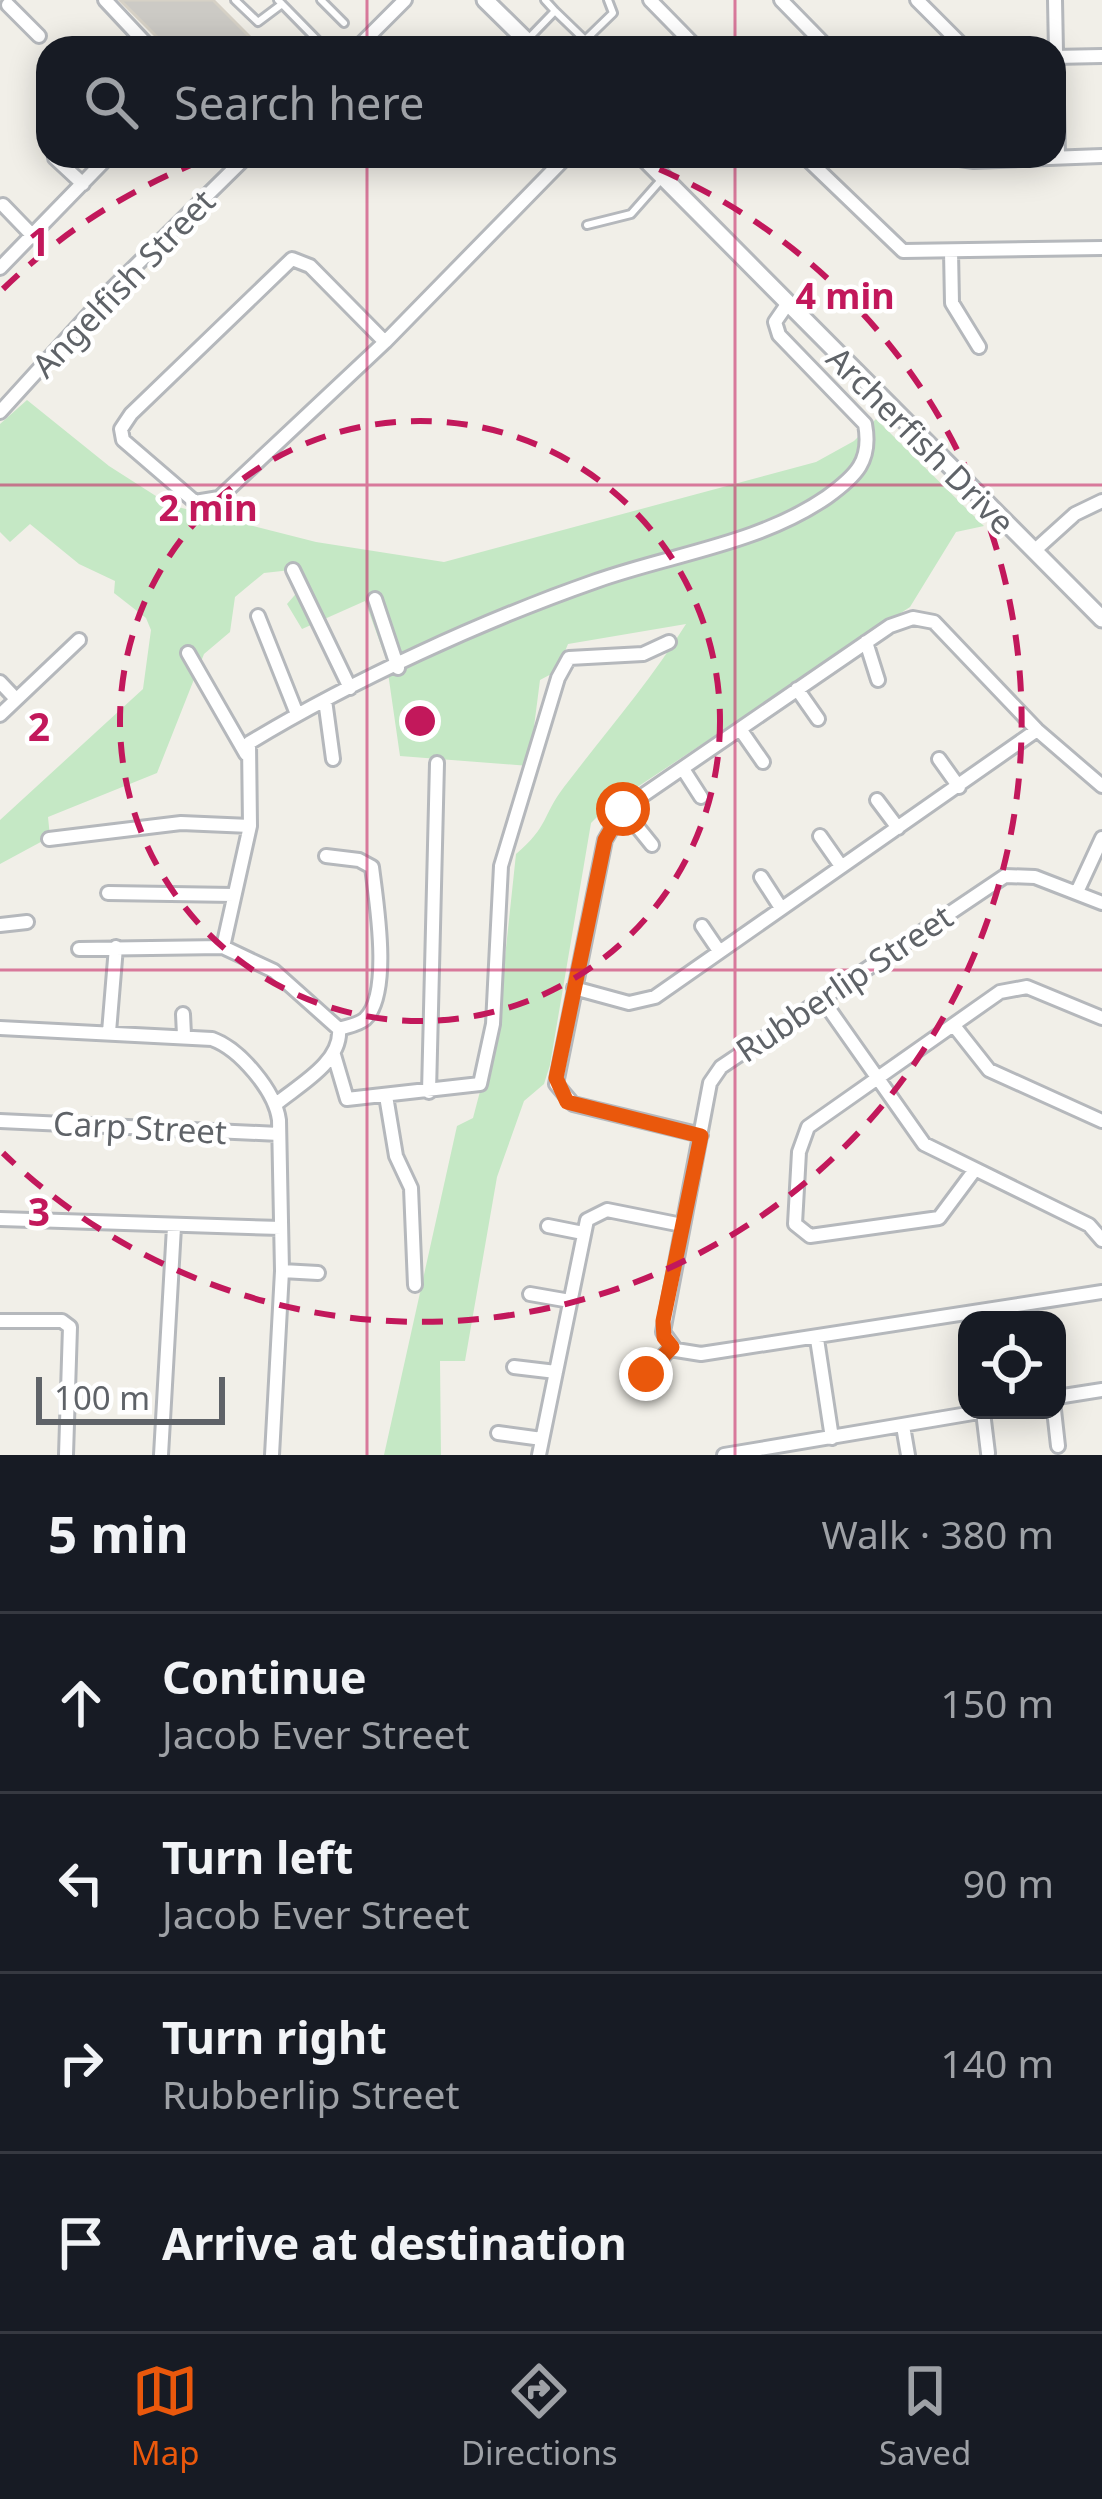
<!DOCTYPE html>
<meta charset="utf-8">
<style>
body{margin:0;font-family:"Noto Sans",sans-serif;background:#20242c;color:#f1f3f6}
.controls{position:absolute;right:36px;bottom:36px;display:grid;overflow:hidden;border-radius:24px;box-shadow:0 6px 30px #0003}
.controls button{width:108px;height:108px;display:grid;place-items:center;padding:0;border:0;border-bottom:3px solid #363941;background:#171b24;color:#f1f3f6;font:60px sans-serif}
.scale{position:absolute;left:36px;bottom:30px;width:189px;box-sizing:border-box;padding-left:12px;border:6px solid #5f6368;border-top:0;font-size:33px;line-height:42px;white-space:nowrap;color:#5f6368;-webkit-text-stroke:9px #fff;paint-order:stroke}
.stop{position:absolute;width:36px;height:36px;margin:-27px;border:9px solid #ea580c;border-radius:50%;background:#fff}
.stop.end{background:#ea580c;border-color:#fff;box-shadow:0 3px 12px #0008}
.list{margin:0;padding:0;list-style:none}
h2{display:flex;justify-content:space-between;align-items:center;height:156px;margin:0;padding:0 48px;font-size:51px}
h2 small{font-size:39px;font-weight:400;color:#9ea1a6}
.list li{display:grid;grid-template-columns:78px 1fr auto;gap:36px;align-items:center;box-sizing:border-box;height:180px;padding:0 48px;border-top:3px solid #363941}
.list b{display:block;font-size:45px;white-space:nowrap}
.list p{margin:0;font-size:39px;white-space:nowrap;color:#9ea1a6}
.list em{font-size:39px;font-style:normal;color:#9ea1a6}
.icon{flex:none;width:66px;height:66px;fill:none;stroke:currentColor;stroke-width:2;stroke-linecap:round;stroke-linejoin:round}
.map{position:relative;flex:none;width:1102px;height:1455px;overflow:hidden}
.search{position:absolute;background:#171b24;box-shadow:0 6px 30px #0003;left:36px;right:36px;top:36px;height:132px;display:flex;align-items:center;gap:30px;box-sizing:border-box;padding:0 42px;border-radius:36px;color:#9ea1a6;font-size:45px}
.sheet{height:876px;background:#171b24}
nav{display:flex;justify-content:space-around;align-items:center;box-sizing:border-box;height:168px;border-top:3px solid #363941;background:#171b24;font-size:33px;color:#9ea1a6}
nav a{display:grid;justify-items:center;gap:6px}
nav .on{color:#ea580c}
.map>svg:first-child{display:block}
</style>
<div class="map">
<svg width="1102" height="1455" viewBox="0 0 1102 1455">
<rect width="100%" height="100%" fill="#f1efe8"/>
<path fill="#c5e8c5" d="M27,400L109,466L170,505L316,542L444,562L816,462L854,441L876,419L984,526L956,532L910,607L607,807L591,823L550,1065L544,1084L524,1101L497,1177L465,1361H440L441,1455H384L457,1126L473,1118L498,1023L516,854C549,826 542,816 564,787C606,732 649,683 686,624L568,644L557,671L540,680L529,766L400,756L386,659L365,601L302,629L287,604L301,588L291,570L264,573L235,597L230,632L204,654L157,773L48,817L50,837L0,864V820L143,689L151,630L146,618L114,593L115,581L79,564L30,524L10,542L0,532V424Z"/>
<path fill="#cccac5" stroke="#d6d1c6" stroke-width="3" d="M120,0H213L261,48H168Z"/>
<g fill="none" stroke-linecap="round" stroke-linejoin="round">
<defs>
<path id="service" d="M235,0L258,22L282,4
M278,0L325,48
M321,0L344,23
M555,11L585,40
M527,40L555,11L545,0
M577,48L613,13L608,0
M587,225L631,214L661,180"/>
<path id="minor" d="M105,0L150,48
M650,0L697,48
M781,0L828,48
M917,0L965,48
M1055,0L1058,156
M8,5L39,36
M357,48L405,0
M1054,57L1102,56
M804,156L903,251L1102,248
M939,156L974,161L1102,156
M55,158L83,184
M3,205L32,235
M951,251L952,303L979,347
M0,268L109,156
M385,342L310,266L292,259L131,414L121,429L123,440L195,502L219,498L385,342L567,156
M0,412L111,290L247,156
M1034,551L1075,514L1102,501
M293,570L350,688
M375,599L398,668
M258,616L297,714
M866,642L878,680
M188,653L246,754
M0,682L16,699
M797,689L818,719
M325,700L333,759
M0,715L79,640
M740,729L763,762
M939,759L959,787
M683,769L701,797
M877,800L898,828
M623,809L652,845
M820,836L841,866
M49,839L181,823L250,826
M326,856L359,860L372,867C376,900 392,994 365,1019C358,1025 348,1026 339,1029
M761,877L781,908
M1077,892L1102,838
M108,893L234,895
M1102,903L1035,877L1005,876L721,1067L710,1083L663,1332L676,1350L701,1354L1102,1292
M0,925L27,922
M702,926L719,951
M223,947L250,826L249,743C351,681 484,620 596,581C672,554 759,544 827,497C856,476 872,461 865,424L779,335L775,322L786,306
M79,949L223,947L274,971L339,1029C342,1062 299,1085 276,1104
M574,988L629,1003L655,997L1037,730
M822,999L924,1144L1089,1225L1102,1240
M183,1014L184,1035
M955,1027L989,1070L1102,1121
M0,1028L212,1039C240,1049 275,1091 279,1120L282,1271L272,1455
M109,1032L116,947
M334,1055L347,1099L480,1084L493,1024L501,866L558,678L569,658L643,654L669,642
M429,1092L437,763
M386,1096L396,1156L411,1188L415,1285
M0,1121L279,1134
M701,1135L573,1104L556,1084L605,840L623,809L890,626L913,618L934,622L1037,730L1102,786
M974,1171L939,1218L810,1236L795,1224L799,1152L808,1127L1000,992L1027,987L1102,1018
M0,1219L281,1228
M548,1226L583,1233
M282,1271L318,1273
M530,1294L570,1301
M0,1321H62L70,1327L66,1455
M817,1339L832,1438
M514,1367L556,1372
M646,1374L672,1347
M1057,1397L1102,1390
M1054,1410L1058,1446
M983,1412L988,1453
M903,1426L908,1455
M498,1433L542,1439
M161,1455L174,1227
M539,1455L587,1220L607,1210L682,1225
M724,1455L991,1410"/>
<path id="tertiary" d="M485,0L534,48
M642,156L1102,619"/>
</defs>
<use href="#service" stroke="#b5b8bc" stroke-width="12"/>
<use href="#minor" stroke="#b5b8bc" stroke-width="18"/>
<use href="#tertiary" stroke="#b5b8bc" stroke-width="21"/>
<use href="#service" stroke="#fff" stroke-width="6"/>
<use href="#minor" stroke="#fff" stroke-width="12"/>
<use href="#tertiary" stroke="#fff" stroke-width="15"/>
</g>
<g fill="none" stroke-linecap="round" stroke-linejoin="round">
<path stroke="#ea580c" stroke-width="15" d="M623,809L605,840L556,1078L567,1102L701,1136L663,1321L664,1337L672,1347L646,1374"/>
</g>
<path fill="none" stroke="#c2185b" stroke-width="3" stroke-opacity="0.55" d="M367,0V48M735,0V48M367,156V1455M735,156V1455M0,485H1102M0,970H1102"/>
<g fill="none" stroke="#c2185b" stroke-width="6" stroke-dasharray="21 15">
<circle cx="420" cy="721" r="300"/>
<path d="M3 289A601 601 0 0 1 214 156M626 156A601 601 0 1 1 3 1153"/>
</g>
<g text-anchor="middle" dominant-baseline="central" stroke-width="9" stroke-linejoin="round" paint-order="stroke">
<g font-size="33" fill="#5f6368" stroke="#fff">
<text transform="translate(123 283) rotate(-46)">Angelfish Street</text>
<text transform="translate(921 440) rotate(45)">Archerfish Drive</text>
<text transform="translate(844 983) rotate(-34)">Rubberlip Street</text>
<text transform="translate(140 1127) rotate(3)">Carp Street</text>
</g>
</g>
<g font-size="39" text-anchor="middle" font-weight="bold" fill="#c2185b" stroke="#fff" stroke-width="9" stroke-linejoin="round" paint-order="stroke">
<text x="39" y="256">1</text>
<text x="39" y="741">2</text>
<text x="39" y="1226">3</text>
</g>
<circle cx="420" cy="721" r="18" fill="#c2185b" stroke="#fff" stroke-width="6"/>
<g font-size="36" text-anchor="middle" font-weight="bold" fill="#c2185b" stroke="#fff" stroke-width="9" stroke-linejoin="round" paint-order="stroke">
<text x="845" y="309">4 min</text>
<text x="208" y="521">2 min</text>
</g>
</svg>
<div class="controls">
<button><svg class="icon" aria-label="locate" viewBox="0 0 24 24"><circle cx="12" cy="12" r="6"/><path d="M12 2v4M12 18v4M2 12h4M18 12h4"/></svg></button>
</div>
<div class="scale">100 m</div>
<div class="stop" style="left:623px;top:809px"></div>
<div class="stop end" style="left:646px;top:1374px"></div>
<div class="search"><svg class="icon" aria-label="search" viewBox="0 0 24 24"><circle cx="10" cy="10" r="6"/><path d="M15 15l6 6"/></svg>Search here</div>
</div>
<section class="sheet">
<h2>5 min<small>Walk · 380 m</small></h2>
<ul class="list">
<li><svg class="icon" aria-label="ahead" viewBox="0 0 24 24"><path d="M12 20V5M6 11l6-6 6 6"/></svg><div><b>Continue</b><p>Jacob Ever Street</p></div><em>150 m</em></li>
<li><svg class="icon" aria-label="left" viewBox="0 0 24 24"><path d="M17 20v-9H6M10 6l-5 5 5 5"/></svg><div><b>Turn left</b><p>Jacob Ever Street</p></div><em>90 m</em></li>
<li><svg class="icon" aria-label="right" viewBox="0 0 24 24"><path d="M7 20v-9h11M14 6l5 5-5 5"/></svg><div><b>Turn right</b><p>Rubberlip Street</p></div><em>140 m</em></li>
<li><svg class="icon" aria-label="arrive" viewBox="0 0 24 24"><path d="M6 21V4h12l-3 4 3 4H6"/></svg><div><b>Arrive at destination</b></div></li>
</ul>
</section>
<nav>
<a class="on"><svg class="icon" aria-label="map" viewBox="0 0 24 24"><path d="M3 6l6-2 6 2 6-2v14l-6 2-6-2-6 2zM9 4v14M15 6v14"/></svg>Map</a>
<a><svg class="icon" aria-label="directions" viewBox="0 0 24 24"><path d="M12 3l9 9-9 9-9-9zM9 14v-3h6M13 9l2 2-2 2"/></svg>Directions</a>
<a><svg class="icon" aria-label="saved" viewBox="0 0 24 24"><path d="M7 4h10v16l-5-4-5 4z"/></svg>Saved</a>
</nav>
